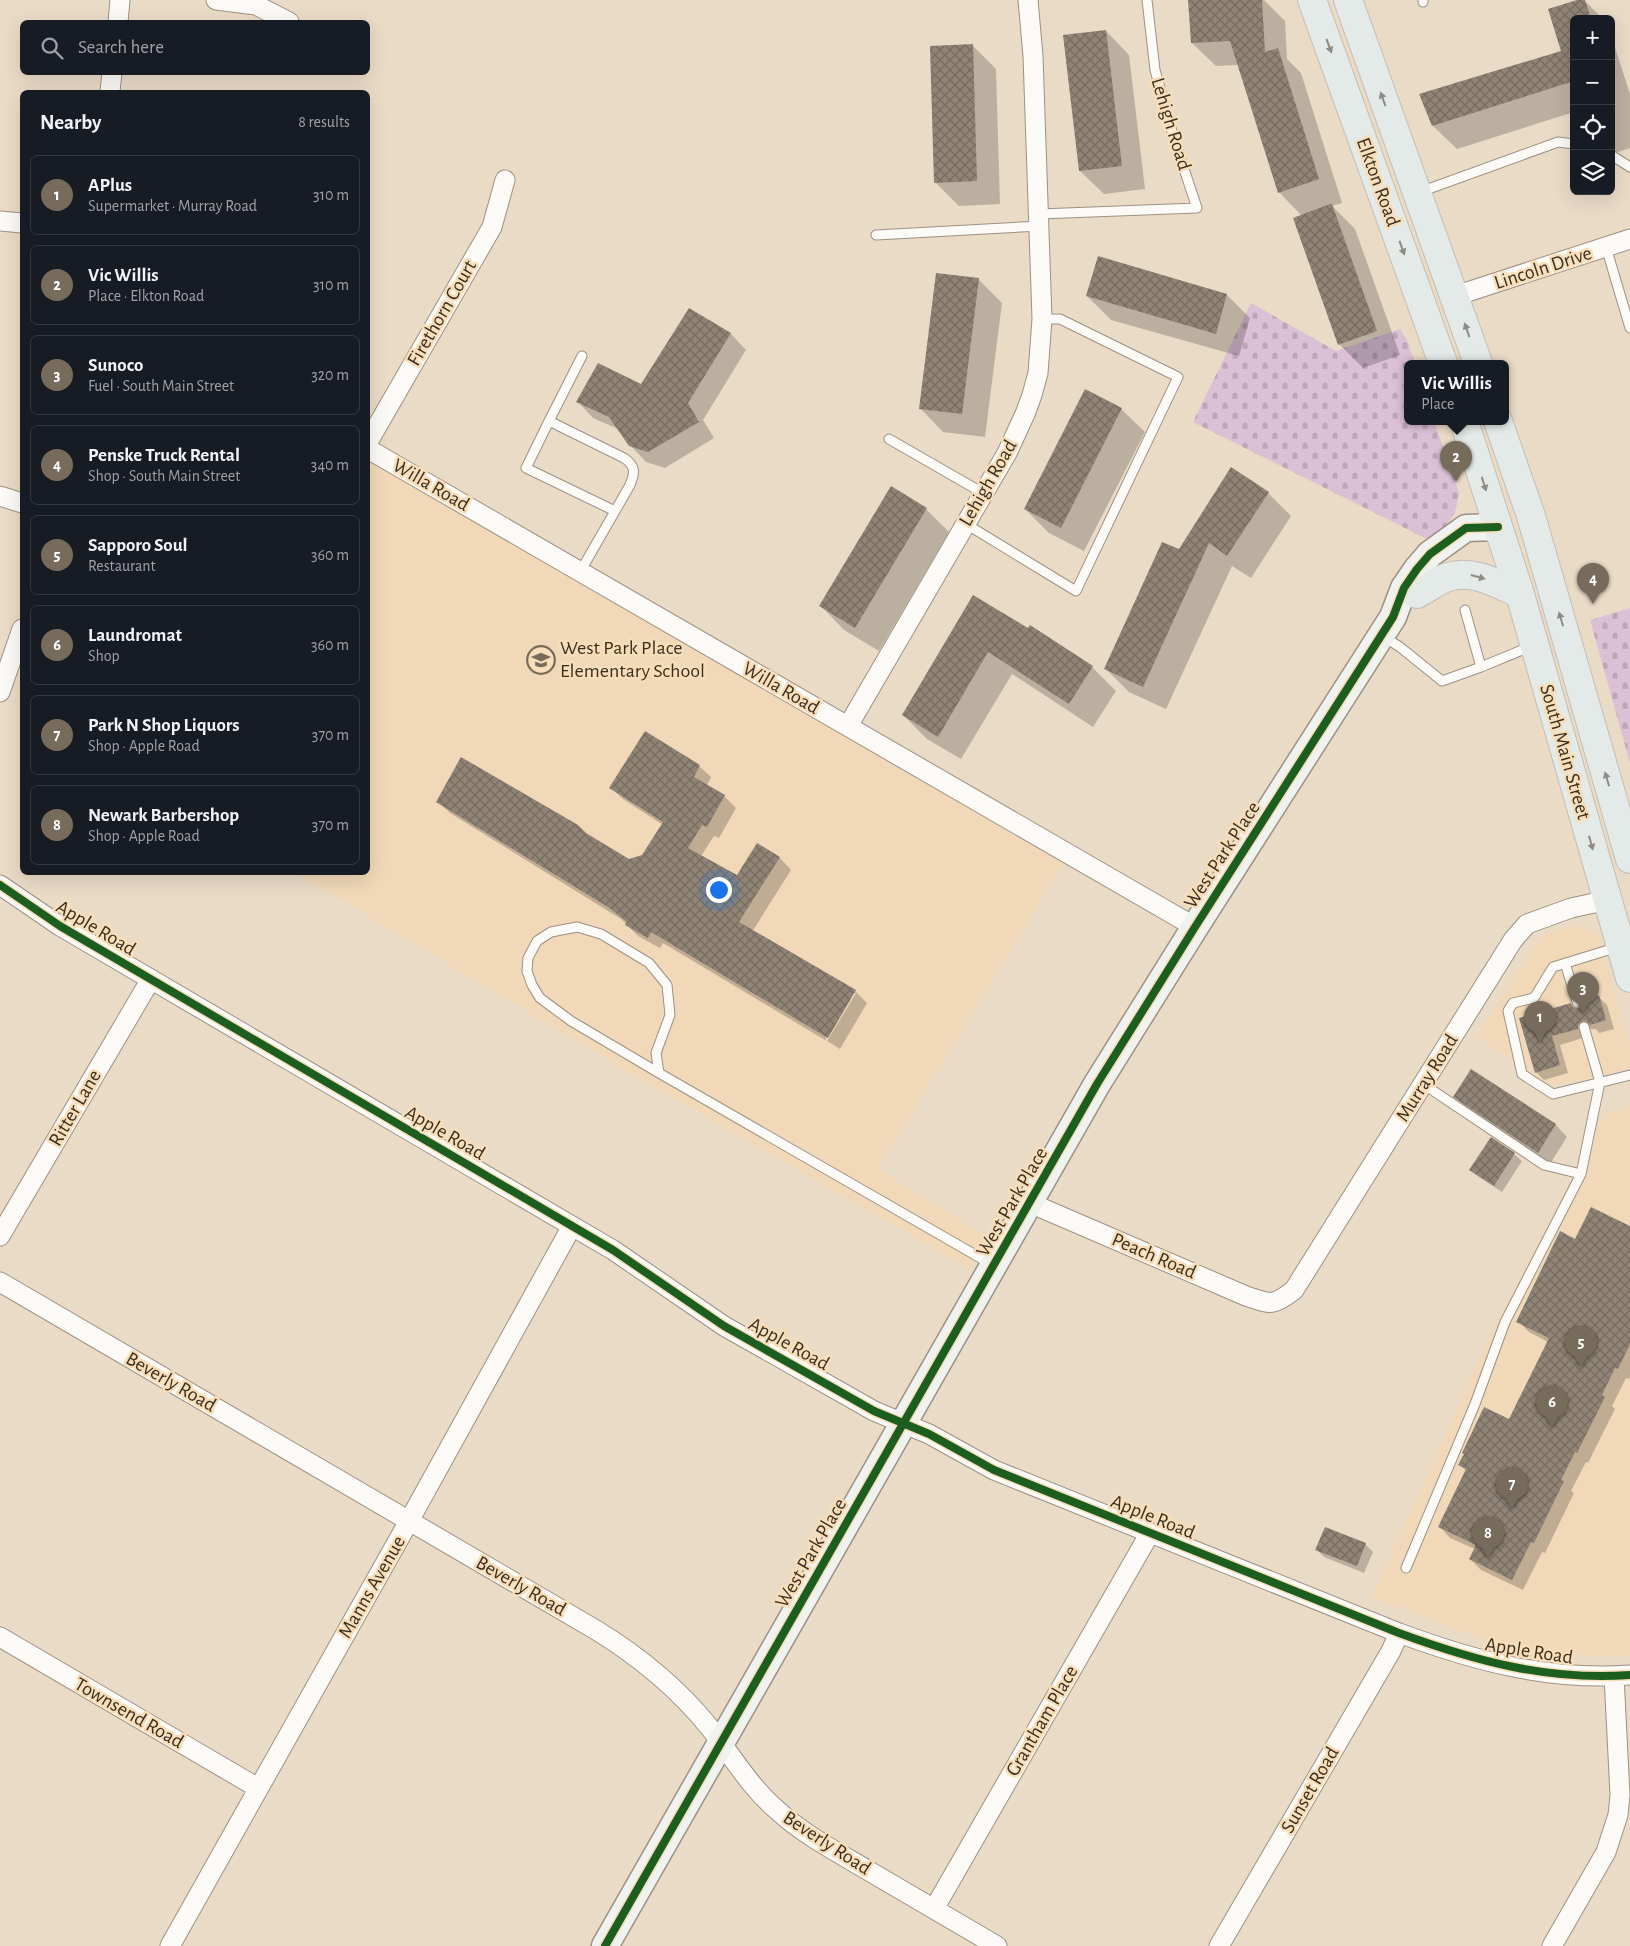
<!DOCTYPE html>
<meta charset="utf-8">
<style>
body{margin:0;font-family:"Alegreya Sans",sans-serif;background:#242831;color:#f1f3f6}
.controls{position:absolute;right:15px;top:15px;display:grid;overflow:hidden;border-radius:8px;box-shadow:0 5px 20px #0002}
.controls button{width:45px;height:45px;display:grid;place-items:center;padding:0;border:0;border-bottom:1px solid #363941;background:#171b24;color:#f1f3f6;font:25px sans-serif}
.you{position:absolute;left:718px;top:889px;width:18px;height:18px;margin:-12px;border:4px solid #fff;border-radius:50%;background:#1a73e8;box-shadow:0 0 0 8px #1a73e833}
.badge{display:grid;place-items:center;width:32px;height:32px;border-radius:50%;background:#776b5b;color:#fff;font-size:16px;font-weight:700}
.pin{position:absolute;translate:-50% -41px;filter:drop-shadow(0 1px 2px #0008)}
.pin::after{content:'';position:absolute;top:26px;width:18px;height:15px;background:inherit;clip-path:polygon(0 0,100% 0,50% 100%)}
.popup{position:absolute;left:1404px;top:360px;width:105px;height:65px;box-sizing:border-box;display:grid;place-content:center;border-radius:8px;background:#171b24;filter:drop-shadow(0 1px 4px #0005);font-size:16px;white-space:nowrap;color:#9ea1a6}
.popup b{font-size:19px;color:#f1f3f6}
.popup::after{content:'';position:absolute;left:50%;top:100%;margin-left:-10px;border:10px solid transparent;border-top-color:#171b24}
.list{margin:0;padding:0;list-style:none}
h2{display:flex;justify-content:space-between;align-items:center;height:65px;margin:0;padding:0 20px;font-size:21px}
h2 small{font-size:16px;font-weight:400;color:#9ea1a6}
.list li{display:grid;grid-template-columns:32px 1fr auto;gap:15px;align-items:center;box-sizing:border-box;height:80px;margin:0 10px 10px;padding:0 10px;border:1px solid #363941;border-radius:8px}
.list b{display:block;font-size:19px;white-space:nowrap}
.list p{margin:0;font-size:16px;white-space:nowrap;color:#9ea1a6}
.list em{font-size:16px;font-style:normal;color:#9ea1a6}
.icon{flex:none;width:28px;height:28px;fill:none;stroke:currentColor;stroke-width:2;stroke-linecap:round;stroke-linejoin:round}
.map{position:relative;flex:none;width:1630px;height:1946px;overflow:hidden}
.search{position:absolute;background:#171b24;box-shadow:0 5px 20px #0002;left:20px;top:20px;width:350px;height:55px;display:flex;align-items:center;gap:12px;box-sizing:border-box;padding:0 18px;border-radius:8px;color:#9ea1a6;font-size:19px}
.panel{position:absolute;background:#171b24;box-shadow:0 5px 20px #0002;left:20px;top:90px;width:350px;height:785px;border-radius:8px}
.map>svg:first-child{display:block}
</style>
<div class="map">
<svg width="1630" height="1946" viewBox="0 0 1630 1946">
<defs>
<pattern id="cemetery-stones" width="16" height="16" patternUnits="userSpaceOnUse" patternTransform="scale(1.25)"><rect width="16" height="16" fill="#dcc0d6"/><path d="M2 7V4a2 2 0 0 1 4 0v3zM10 15v-3a2 2 0 0 1 4 0v3z" fill="#bea5b7"/></pattern>
<pattern id="building-cross-hatch" width="8" height="8" patternUnits="userSpaceOnUse" patternTransform="scale(1.25)"><rect width="8" height="8" fill="#908476"/><path d="M0 0l8 8M0 8l8-8" fill="none" stroke="#776c60"/></pattern>
</defs>
<rect width="100%" height="100%" fill="#eadbc7"/>
<path fill="#f0d8b8" d="M368,456L1063,864L878,1169L987,1236L969,1269L631,1074L296,873L368,872Z
M1580,924L1598,934L1630,1047V1069L1550,1086L1477,1036L1540,937Z
M1630,1106V1656H1585L1521,1648L1474,1636L1372,1597L1484,1348L1605,1114Z"/>
<path fill="url(#cemetery-stones)" d="M1251,303L1336,351L1400,329L1406,338L1415,363H1407V421H1434L1459,493C1456,519 1448,526 1427,539L1193,422Z
M1630,608V763L1590,620Z"/>
<path fill="#0003" d="M1212,0H1264L1285,21L1287,59L1301,73L1342,203L1332,206L1355,229L1400,355L1363,368L1339,344L1302,216L1279,192L1238,65L1216,66L1192,43Z
M1581,0H1584L1603,19H1574V112L1457,149L1433,126L1563,52L1549,10Z
M1106,31L1129,55L1145,189L1104,194L1080,171Z
M1611,35L1630,94V148L1612,154Z
M973,46L996,69L1000,204L959,206L935,182Z
M1099,258L1227,295L1250,318L1239,356L1111,320L1087,296Z
M978,279L1002,303L985,437L943,432L920,408Z
M689,310L731,334L746,350L703,420L714,438L665,468L646,462L630,445L618,429L593,418L578,402L641,386Z
M1121,409L1145,432L1084,551L1049,533L1025,509Z
M1268,493L1291,516L1251,578L1232,566L1166,709L1129,692L1105,668L1179,551Z
M926,509L949,532L879,651L844,630L821,606Z
M973,597L1029,630L1030,627L1092,667L1116,691L1093,727L1012,674L961,759L927,739L903,715Z
M699,766L711,777L707,786L724,796L736,808L719,838L714,836L701,856L738,876L757,844L780,858L791,870L752,932L855,991L867,1003L840,1049L827,1041L856,993H853L825,1040L663,943L660,948L638,936L621,919L450,813L438,802L586,835L629,860L643,856L663,825L623,799L611,788Z
M1598,996L1607,1005L1614,1029L1599,1033L1596,1029H1590L1586,1034V1037L1560,1045L1568,1073L1544,1080L1536,1072L1520,1019L1574,1008L1579,1009Z
M1471,1071L1556,1125L1567,1137L1550,1164L1466,1108L1455,1096Z
M1514,1154L1522,1161L1502,1192L1479,1177L1471,1170Z
M1630,1228V1377L1629,1379L1626,1378L1612,1406L1615,1409L1588,1463L1586,1462L1571,1491L1574,1493L1545,1553L1542,1552L1523,1590L1481,1570L1470,1559L1475,1549L1450,1538L1440,1527L1466,1471L1460,1465L1510,1421L1548,1342L1529,1332L1518,1321L1576,1240Z
M1365,1544L1373,1552L1364,1573L1324,1557L1317,1550Z"/>
<path fill="url(#building-cross-hatch)" d="M1188,0H1262L1265,52L1278,48L1319,179L1278,193L1230,41L1191,43Z
M1577,0H1585L1591,19H1574V81L1432,126L1419,94L1561,51L1548,9Z
M1106,30L1122,166L1079,171L1063,35Z
M973,44L977,181L934,183L930,46Z
M1330,204H1332L1377,331L1338,345L1293,218Z
M1098,256L1227,294L1216,334L1086,296Z
M936,273L979,278L962,414L919,409Z
M689,308L731,333L688,403L699,422L648,452L629,446L609,417L576,402L598,363L641,384Z
M1085,389L1122,408L1061,528L1024,509Z
M1231,467L1269,492L1227,556L1209,543L1143,687L1104,669L1162,542L1179,549Z
M891,486L927,508L855,628L819,606Z
M973,595L1028,628L1030,625L1093,666L1069,704L988,652L938,737L902,715Z
M645,731L700,765L694,777L725,795L707,827L702,825L688,848L737,875L757,843L780,857L739,922L856,990L828,1038L651,932L648,938L625,925L627,922L608,907L436,802L461,757L578,825L586,833L629,859L642,855L663,822L609,788Z
M1599,995L1606,1020L1590,1025L1586,1021H1582L1578,1025V1029L1552,1036L1560,1065L1535,1073L1519,1018L1571,1003L1573,1007L1578,1008L1582,1006L1583,1000Z
M1471,1069L1556,1124L1538,1153L1453,1097Z
M1491,1137L1515,1153L1494,1186L1469,1170Z
M1591,1207L1630,1226V1344L1618,1369L1615,1368L1602,1395L1605,1397L1577,1453L1575,1452L1561,1480L1564,1481L1534,1543L1531,1542L1512,1580L1469,1559L1476,1545L1438,1527L1466,1469L1458,1465L1464,1454L1462,1453L1484,1407L1509,1419L1549,1338L1516,1322L1560,1231L1575,1239Z
M1325,1527L1366,1543L1357,1566L1315,1550Z"/>
<g fill="none" stroke-linecap="round" stroke-linejoin="round">
<defs>
<path id="lane" d="M1423,0V2
M1611,155L1630,167
M1420,192L1558,142L1574,144
M1039,214L1197,208L1174,139L1155,70L1147,0
M876,235L1039,226
M1606,247L1630,328
M549,421L526,468L615,511
M889,439L983,493
M966,524L1076,591L1178,377L1060,319H1042
M580,572L630,485C635,473 636,466 624,458L549,421L582,356
M1465,610L1481,667
M1384,637L1400,647L1442,681L1481,667L1532,646
M1618,947L1553,967L1534,998L1513,1003L1508,1011L1522,1074L1553,1094L1630,1075
M1565,963L1577,1002
M659,1073L656,1053L670,1015L667,985L649,963L601,934L577,927L551,932L537,941L528,958L527,971L532,985L540,998L571,1021L659,1073L991,1264
M1423,1084L1544,1165L1581,1174
M1406,1568L1475,1404L1505,1322L1581,1174L1600,1082L1584,1027"/>
<path id="street" d="M216,0L256,5L289,22
M118,22L120,0
M110,92L112,72
M0,221L22,223
M1455,296L1630,239
M368,442L492,227L505,180
M368,449L1195,927
M0,496L22,503
M0,692L22,629
M848,726L1007,453L1025,414L1032,395L1038,373L1042,319L1033,56L1028,0
M0,885L60,926L613,1250L724,1326L874,1411L929,1434L994,1470L1399,1633C1475,1661 1548,1681 1630,1675
M1030,1203L1246,1296C1271,1304 1272,1307 1294,1290L1513,940L1527,924L1571,908L1608,900
M0,1236L151,979
M0,1282L596,1630C640,1657 677,1687 710,1728C732,1756 750,1787 777,1810C804,1835 837,1852 869,1871C911,1896 954,1921 997,1946
M0,1637L258,1788
M934,1909L1150,1533
M170,1946L409,1521L572,1226
M1219,1946L1391,1651L1399,1633
M1552,1946L1606,1852L1618,1815L1620,1795L1614,1676"/>
<path id="secondary" d="M605,1946L1097,1084L1195,927L1393,617L1404,588L1417,569L1430,554L1466,528L1498,527"/>
<path id="primary" d="M1312,0L1443,363
M1348,0L1478,363
M1464,421L1520,594L1630,978
M1498,421L1531,516L1630,859
M1417,594C1427,589 1438,580 1448,577C1473,569 1498,584 1520,594"/>
</defs>
<use href="#lane" stroke="#9c9182" stroke-width="11"/>
<use href="#street" stroke="#9c9182" stroke-width="21"/>
<use href="#secondary" stroke="#9c9182" stroke-width="29"/>
<use href="#primary" stroke="#c5bdb3" stroke-width="30"/>
<use href="#lane" stroke="#fcfaf7" stroke-width="9"/>
<use href="#street" stroke="#fcfaf7" stroke-width="19"/>
<use href="#secondary" stroke="#f0f2ef" stroke-width="26"/>
<use href="#primary" stroke="#e3eae7" stroke-width="28"/>
<defs>
<path id="cycleway" d="M0,885L60,926L613,1250L724,1326L874,1411L929,1434L994,1470L1399,1633C1475,1661 1548,1681 1630,1675
M605,1946L1097,1084L1195,927L1393,617L1404,588L1417,569L1430,554L1466,528L1498,527"/>
</defs>
<use href="#cycleway" stroke="#f8ddb9" stroke-width="11"/>
<use href="#cycleway" stroke="#1b5e20" stroke-width="8"/>
</g>
<defs><path id="oneway-solid" d="M-6-.8H1V-3.2L6.5 0L1 3.2V.8H-6Z" transform="scale(1.25)"/></defs>
<g fill="#8e8c84">
<use href="#oneway-solid" transform="translate(1329 46) rotate(70)"/>
<use href="#oneway-solid" transform="translate(1383 99) rotate(-110)"/>
<use href="#oneway-solid" transform="translate(1402 248) rotate(70)"/>
<use href="#oneway-solid" transform="translate(1467 330) rotate(-109)"/>
<use href="#oneway-solid" transform="translate(1484 484) rotate(72)"/>
<use href="#oneway-solid" transform="translate(1478 577) rotate(15)"/>
<use href="#oneway-solid" transform="translate(1561 619) rotate(-106)"/>
<use href="#oneway-solid" transform="translate(1607 779) rotate(-106)"/>
<use href="#oneway-solid" transform="translate(1591 843) rotate(74)"/>
</g>
<defs>
<symbol id="school-ring" viewBox="-11 -11 22 22"><circle r="9.5" fill="#f8ddb9" stroke="#776b5b" stroke-width="1.5"/><path d="M0-5L7-2L0 1L-7-2ZM-4 1L0 2.5L4 1V4Q0 6-4 4Z" fill="#776b5b"/></symbol>
</defs>
<g fill-rule="evenodd">
<use href="#school-ring" x="525" y="644" width="32" height="32"/>
</g>
<g text-anchor="middle" dominant-baseline="central" stroke-width="5" stroke-linejoin="round" paint-order="stroke">
<g font-size="20" fill="#392f21" stroke="#f8ddb9">
<text transform="translate(1171 124) rotate(73)">Lehigh Road</text>
<text transform="translate(1378 182) rotate(70)">Elkton Road</text>
<text transform="translate(1543 268) rotate(-18)">Lincoln Drive</text>
<text transform="translate(442 313) rotate(-60)">Firethorn Court</text>
<text transform="translate(988 483) rotate(-60)">Lehigh Road</text>
<text transform="translate(431 485) rotate(30)">Willa Road</text>
<text transform="translate(781 688) rotate(30)">Willa Road</text>
<text transform="translate(1565 752) rotate(74)">South Main Street</text>
<text transform="translate(1222 855) rotate(-57)">West Park Place</text>
<text transform="translate(96 928) rotate(31)">Apple Road</text>
<text transform="translate(1427 1078) rotate(-58)">Murray Road</text>
<text transform="translate(75 1108) rotate(-60)">Ritter Lane</text>
<text transform="translate(445 1133) rotate(30)">Apple Road</text>
<text transform="translate(1012 1202) rotate(-60)">West Park Place</text>
<text transform="translate(1154 1256) rotate(23)">Peach Road</text>
<text transform="translate(789 1344) rotate(29)">Apple Road</text>
<text transform="translate(171 1382) rotate(30)">Beverly Road</text>
<text transform="translate(1153 1517) rotate(22)">Apple Road</text>
<text transform="translate(811 1553) rotate(-60)">West Park Place</text>
<text transform="translate(521 1586) rotate(30)">Beverly Road</text>
<text transform="translate(372 1587) rotate(-60)">Manns Avenue</text>
<text transform="translate(1529 1651) rotate(9)">Apple Road</text>
<text transform="translate(129 1713) rotate(30)">Townsend Road</text>
<text transform="translate(1042 1721) rotate(-60)">Grantham Place</text>
<text transform="translate(1310 1790) rotate(-60)">Sunset Road</text>
<text transform="translate(827 1843) rotate(33)">Beverly Road</text>
</g>
<g font-size="20" fill="#392f21" stroke="#f8ddb9" text-anchor="start">
<text x="560" y="648">West Park Place<tspan x="560" dy="23">Elementary School</tspan></text>
</g>
</g>
</svg>
<div class="controls">
<button>+</button>
<button>−</button>
<button><svg class="icon" aria-label="locate" viewBox="0 0 24 24"><circle cx="12" cy="12" r="6"/><path d="M12 2v4M12 18v4M2 12h4M18 12h4"/></svg></button>
<button><svg class="icon" aria-label="layers" viewBox="0 0 24 24"><path d="M12 4l9 5-9 5-9-5zM3 14l9 5 9-5"/></svg></button>
</div>
<div class="you"></div>
<div class="pin badge" style="left:1540px;top:1042px">1</div>
<div class="pin badge" style="left:1456px;top:482px">2</div>
<div class="popup"><b>Vic Willis</b>Place</div>
<div class="pin badge" style="left:1583px;top:1013px">3</div>
<div class="pin badge" style="left:1593px;top:604px">4</div>
<div class="pin badge" style="left:1581px;top:1367px">5</div>
<div class="pin badge" style="left:1552px;top:1427px">6</div>
<div class="pin badge" style="left:1512px;top:1509px">7</div>
<div class="pin badge" style="left:1488px;top:1558px">8</div>
<div class="search"><svg class="icon" aria-label="search" viewBox="0 0 24 24"><circle cx="10" cy="10" r="6"/><path d="M15 15l6 6"/></svg>Search here</div>
<section class="panel">
<h2>Nearby<small>8 results</small></h2>
<ul class="list">
<li><span class="badge">1</span><div><b>APlus</b><p>Supermarket · Murray Road</p></div><em>310 m</em></li>
<li><span class="badge">2</span><div><b>Vic Willis</b><p>Place · Elkton Road</p></div><em>310 m</em></li>
<li><span class="badge">3</span><div><b>Sunoco</b><p>Fuel · South Main Street</p></div><em>320 m</em></li>
<li><span class="badge">4</span><div><b>Penske Truck Rental</b><p>Shop · South Main Street</p></div><em>340 m</em></li>
<li><span class="badge">5</span><div><b>Sapporo Soul</b><p>Restaurant</p></div><em>360 m</em></li>
<li><span class="badge">6</span><div><b>Laundromat</b><p>Shop</p></div><em>360 m</em></li>
<li><span class="badge">7</span><div><b>Park N Shop Liquors</b><p>Shop · Apple Road</p></div><em>370 m</em></li>
<li><span class="badge">8</span><div><b>Newark Barbershop</b><p>Shop · Apple Road</p></div><em>370 m</em></li>
</ul>
</section>
</div>
